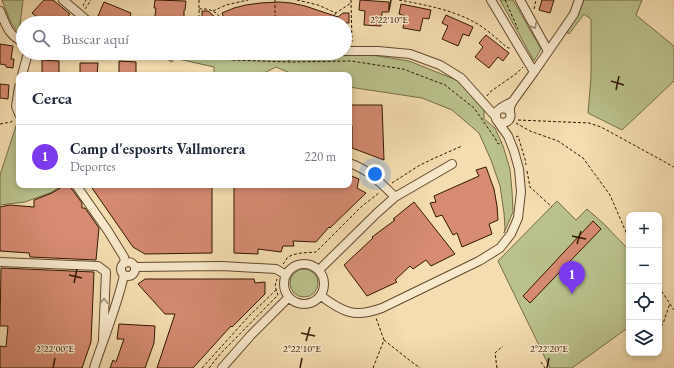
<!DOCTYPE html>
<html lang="es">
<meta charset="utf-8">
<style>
body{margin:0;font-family:"EB Garamond",serif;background:#f2f2f3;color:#1f2937}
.controls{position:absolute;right:12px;bottom:12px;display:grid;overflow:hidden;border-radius:8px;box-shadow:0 2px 6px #0003}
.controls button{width:36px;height:36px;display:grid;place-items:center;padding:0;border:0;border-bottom:1px solid #e0e1e3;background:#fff;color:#1f2937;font:20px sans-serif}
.you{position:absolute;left:375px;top:174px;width:14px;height:14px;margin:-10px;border:3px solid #fff;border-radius:50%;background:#1a73e8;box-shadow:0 0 0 6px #1a73e833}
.badge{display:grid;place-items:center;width:26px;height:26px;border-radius:50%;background:#7c3aed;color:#fff;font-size:13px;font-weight:700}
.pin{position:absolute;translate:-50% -33px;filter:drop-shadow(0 1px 2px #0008)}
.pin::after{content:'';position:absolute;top:21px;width:14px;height:12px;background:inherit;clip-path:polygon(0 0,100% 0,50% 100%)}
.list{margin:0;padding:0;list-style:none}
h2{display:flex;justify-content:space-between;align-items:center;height:52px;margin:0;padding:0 16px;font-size:17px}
h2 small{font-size:13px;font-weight:400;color:#747a83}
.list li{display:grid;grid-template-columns:26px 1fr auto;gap:12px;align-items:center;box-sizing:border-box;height:64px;padding:0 16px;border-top:1px solid #e0e1e3}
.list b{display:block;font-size:15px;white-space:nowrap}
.list p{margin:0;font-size:13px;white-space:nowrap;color:#747a83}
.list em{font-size:13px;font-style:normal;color:#747a83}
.icon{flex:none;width:22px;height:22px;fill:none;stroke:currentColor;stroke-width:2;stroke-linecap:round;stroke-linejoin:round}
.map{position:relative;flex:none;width:674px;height:368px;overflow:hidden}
.search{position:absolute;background:#fff;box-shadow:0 2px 6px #0003;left:16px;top:16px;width:336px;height:44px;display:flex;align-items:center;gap:10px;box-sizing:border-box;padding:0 14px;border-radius:22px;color:#747a83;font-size:15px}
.panel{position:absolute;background:#fff;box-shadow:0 2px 6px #0003;left:16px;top:72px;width:336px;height:116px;border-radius:8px}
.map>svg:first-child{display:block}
</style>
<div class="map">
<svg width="674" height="368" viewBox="0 0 674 368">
<rect width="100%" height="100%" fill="#f4ddb0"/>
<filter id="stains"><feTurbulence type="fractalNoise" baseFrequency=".005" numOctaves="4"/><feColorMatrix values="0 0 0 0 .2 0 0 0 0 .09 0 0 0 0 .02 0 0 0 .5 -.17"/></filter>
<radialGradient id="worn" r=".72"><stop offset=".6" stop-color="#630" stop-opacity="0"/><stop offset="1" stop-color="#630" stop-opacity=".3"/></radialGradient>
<path fill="#bac18c" stroke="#766c46" d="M2,0H23L19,33L11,23Z
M500,0H513L541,49L534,61Z
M584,0H642L636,15L674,46V81L622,130L588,113L591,77V19L584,14L569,34L566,32L580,9Z
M159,53H359L409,61L459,81L484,106V119L495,128L503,146L510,169L512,191L513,212L504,233L505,228L504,213L500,186L491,160L479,133L452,110L422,98L349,87V75H295L276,67L260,75H214V67L174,58L172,62L160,55Z
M17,123L19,126V185H63L52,192L25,202L0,205V175Z
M557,201L576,220L587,209L603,223L628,249L629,248V327L572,368H550L498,261Z
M290 283a14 14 0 1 1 28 0a14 14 0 1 1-28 0Z"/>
<path fill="#d68b72" stroke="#311600" d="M44,0H53L70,14L62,23H45L32,13Z
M155,0L186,1L185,10H184V23H154L156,8H154Z
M360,0L389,2V12H382L381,26L364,25L365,11L359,10Z
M542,0H554L550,13L539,10Z
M104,2L131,13L128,23H116L98,16Z
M279,2L291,3L305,6L338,17L343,13H349V23H226L222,13L234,8L246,5L260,3Z
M401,4L431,10L429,19L423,18L420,31L403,28L405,16L399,14Z
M202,11H208L222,23H202Z
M446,15L473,27L469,36L463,34L458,46L442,39L448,26L442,23Z
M486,35L509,53L503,61L498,57L489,68L475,57L483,47L479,43Z
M0,44L13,46L11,59H14L13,68L6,67V65L0,64Z
M42,60L59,61V74L42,73Z
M119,61L136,62V75L119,74Z
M80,63H98L97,75H80Z
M0,84L9,85L8,99L0,98Z
M349,105H382L384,160L352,148V126H349Z
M486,167L494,189L497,206L498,220L489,224L492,234L462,247L457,233L453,235L442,215L436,217L430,203L436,202L434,196L479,176L476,170Z
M349,175L359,179L357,188L366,193L330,228L329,227L316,242L293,241L294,246H283L281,252L258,249V254L234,253V185H349Z
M65,185H69L71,188L82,203V208H85L99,228L96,260L30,257L29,253L0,251V207L10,205L34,207V200L52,193Z
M98,185H212V253L145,254L133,247L92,188Z
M414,202L455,254L431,266L426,260L413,269L410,266L395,280L397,282L367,296L344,265L373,238L372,237L395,220L393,219Z
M593,221L601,229L530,303L523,296Z
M1,268L94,272L91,342L82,368H0V346L6,347L8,326H0Z
M145,279H254L255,283L265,282V294L232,327L231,326L193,368H157L175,314H165L138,284Z
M119,324L155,326L154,343L145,368H110L113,360L116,362L124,339H117Z"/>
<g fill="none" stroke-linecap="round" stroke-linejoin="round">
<defs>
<path id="minor" d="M63,0L90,23
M491,0L534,72
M520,0L548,51
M0,11C6,25 8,35 23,42
M345,51H378L410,54L440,65L461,78L496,117
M22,75L28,53
M19,87L16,106L19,114
M501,108L507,109C513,114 511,121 504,123L499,122L496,119V113C499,107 507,105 513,101
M510,113V107L513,101L534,72L574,14L579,0
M349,163C368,169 381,183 395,197
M76,185L108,231L124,257L125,263
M0,262L98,266L106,272L103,340
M121 269a7 7 0 1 1 14 0a7 7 0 1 1-14 0Z
M284 284a20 20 0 1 1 40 0a20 20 0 1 1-40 0Z
M135,267L222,266L276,269L286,275
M319,270L377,213L395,197L452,164
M321,296C344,313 355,318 382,308L479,261L500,248L511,234L518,218L521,192L519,169L514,151L508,136L496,119
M94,368C104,337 117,307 124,275
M222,368L251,335L289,297"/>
</defs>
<use href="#minor" stroke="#62482c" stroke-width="10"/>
<path stroke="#311600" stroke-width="1" stroke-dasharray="3 2" stroke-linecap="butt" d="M297,0L318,5L336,13L351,3
M351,0L352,42
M399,0C426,5 453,10 476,23C488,30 498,40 508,48H510
M505,0L518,29
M83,6L86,0
M85,9L91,0
M199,9C213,8 217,13 225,23
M534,9L536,0
M213,11L226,5L248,0
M199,23V0
M275,23V0
M328,23L336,13
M200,53L201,56L232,60L289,62L351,61L403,69L445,85L474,108L495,138L498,144L502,142
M289,53V62
M487,96L490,92L517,73L523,67
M518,120L589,123L601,127L674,167
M516,123L530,131L558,141L583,158L610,195L629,239
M0,124L11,122L14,120
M516,137L518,136L525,159L526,165
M527,171L530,187L552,207
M392,183L420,165L437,157L462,146
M283,264C285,262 286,260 287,258C294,252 308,253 316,252L361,207L380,192
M659,287L674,310
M659,331L664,321L670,303
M384,340L413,363L420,368
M541,362L545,368
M202,368L250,315L276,290
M209,368L221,353L278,295L275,286L277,279
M373,368L384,340L376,318
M497,368L495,353L503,346"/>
<use href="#minor" stroke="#f8e9cc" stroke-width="8"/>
</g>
<defs><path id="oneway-chevron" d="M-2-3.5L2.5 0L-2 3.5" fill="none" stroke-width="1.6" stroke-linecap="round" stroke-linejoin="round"/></defs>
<g stroke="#9e8a70">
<use href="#oneway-chevron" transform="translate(534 26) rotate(61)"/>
<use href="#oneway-chevron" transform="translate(104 301) rotate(-88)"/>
</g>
<path fill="none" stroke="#311600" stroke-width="1.5" d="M389,10L391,0M611,81L624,85M616,90L619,76M572,236L586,239M577,244L581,231M69,275L82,278M74,283L77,269M301,333L315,336M306,341L310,327M53,368L55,358M300,368L302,358M547,368L549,358"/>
<g font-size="10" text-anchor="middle" fill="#311600" stroke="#f8e9cc" stroke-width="3" stroke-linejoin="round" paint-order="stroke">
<text x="389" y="23">2°22'10"E</text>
<text x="55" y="352">2°22'00"E</text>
<text x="302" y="352">2°22'10"E</text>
<text x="549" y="352">2°22'20"E</text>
</g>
<rect width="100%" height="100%" filter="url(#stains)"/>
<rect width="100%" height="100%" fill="url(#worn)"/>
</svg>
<div class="controls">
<button>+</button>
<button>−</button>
<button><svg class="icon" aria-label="locate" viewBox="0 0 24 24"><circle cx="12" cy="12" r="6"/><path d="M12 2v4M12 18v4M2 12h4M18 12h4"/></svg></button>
<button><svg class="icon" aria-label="layers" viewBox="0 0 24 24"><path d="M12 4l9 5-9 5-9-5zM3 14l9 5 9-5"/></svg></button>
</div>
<div class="you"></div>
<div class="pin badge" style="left:572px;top:294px">1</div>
<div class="search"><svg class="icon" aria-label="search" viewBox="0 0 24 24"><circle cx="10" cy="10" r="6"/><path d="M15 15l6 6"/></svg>Buscar aquí</div>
<section class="panel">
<h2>Cerca<small></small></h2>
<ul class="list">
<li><span class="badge">1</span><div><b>Camp d'esposrts Vallmorera</b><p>Deportes</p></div><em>220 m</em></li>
</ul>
</section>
</div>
